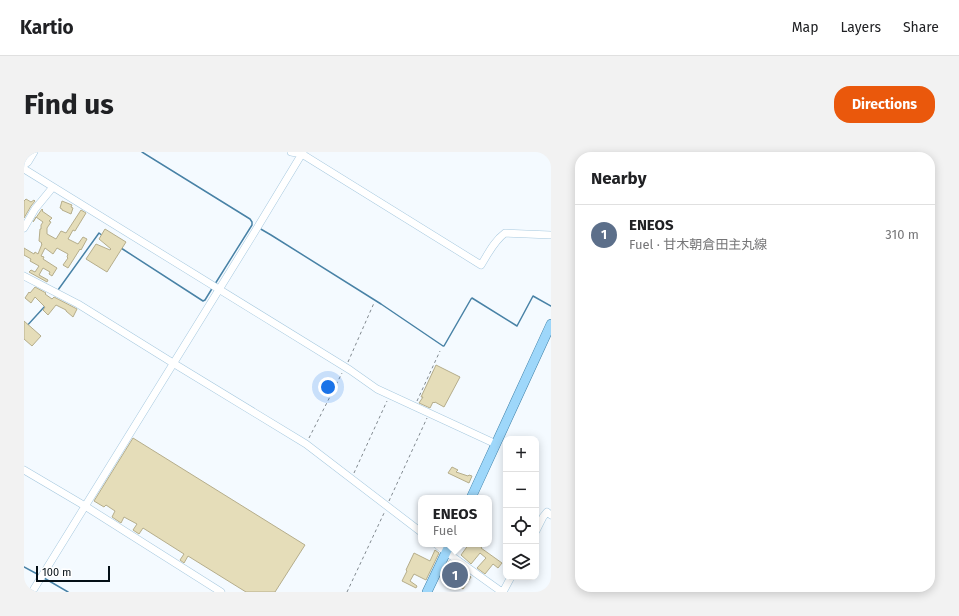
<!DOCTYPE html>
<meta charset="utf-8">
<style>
body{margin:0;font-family:"Fira Sans","Noto Sans JP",sans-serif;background:#f2f2f2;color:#202124}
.controls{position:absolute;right:12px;bottom:12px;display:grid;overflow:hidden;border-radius:8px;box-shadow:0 2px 10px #0003}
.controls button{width:36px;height:36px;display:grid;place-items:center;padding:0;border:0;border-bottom:1px solid #e0e0e0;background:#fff;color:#202124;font:20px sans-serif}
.scale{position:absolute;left:12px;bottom:10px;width:74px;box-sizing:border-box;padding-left:4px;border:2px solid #030e15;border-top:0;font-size:11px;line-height:14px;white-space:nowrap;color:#030e15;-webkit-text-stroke:3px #fff;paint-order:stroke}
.you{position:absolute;left:304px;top:235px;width:14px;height:14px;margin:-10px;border:3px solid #fff;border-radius:50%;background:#1a73e8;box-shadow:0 0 0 6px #1a73e833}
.badge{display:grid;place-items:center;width:26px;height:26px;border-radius:50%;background:#ea580c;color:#fff;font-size:13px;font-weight:700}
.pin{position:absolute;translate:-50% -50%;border:2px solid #fff;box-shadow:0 1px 4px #0006}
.popup{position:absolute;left:394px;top:343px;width:74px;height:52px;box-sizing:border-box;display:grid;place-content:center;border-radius:8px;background:#fff;filter:drop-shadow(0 1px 3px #0005);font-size:13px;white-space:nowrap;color:#757577}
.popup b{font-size:15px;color:#202124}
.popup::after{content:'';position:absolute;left:50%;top:100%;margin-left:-8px;border:8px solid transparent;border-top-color:#fff}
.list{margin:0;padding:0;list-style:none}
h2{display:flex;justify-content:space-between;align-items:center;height:52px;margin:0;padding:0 16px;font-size:17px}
h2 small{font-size:13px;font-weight:400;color:#757577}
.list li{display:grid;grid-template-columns:26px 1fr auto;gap:12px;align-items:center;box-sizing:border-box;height:60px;padding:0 16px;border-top:1px solid #e0e0e0}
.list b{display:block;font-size:15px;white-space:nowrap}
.list p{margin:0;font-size:13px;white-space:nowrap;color:#757577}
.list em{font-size:13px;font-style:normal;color:#757577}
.icon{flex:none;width:22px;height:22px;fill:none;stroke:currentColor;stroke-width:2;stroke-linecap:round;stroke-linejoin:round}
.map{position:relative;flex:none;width:527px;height:440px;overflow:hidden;border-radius:16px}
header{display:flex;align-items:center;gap:24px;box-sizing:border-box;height:56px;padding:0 20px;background:#fff;border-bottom:1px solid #e0e0e0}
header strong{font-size:19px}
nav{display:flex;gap:22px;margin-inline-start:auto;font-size:14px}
.intro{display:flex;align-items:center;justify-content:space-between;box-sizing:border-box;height:96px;padding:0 24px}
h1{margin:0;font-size:28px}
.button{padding:10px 18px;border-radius:16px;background:#ea580c;color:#fff;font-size:14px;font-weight:700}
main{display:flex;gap:24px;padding:0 24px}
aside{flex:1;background:#fff;border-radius:16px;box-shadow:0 2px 10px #0003}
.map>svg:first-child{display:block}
</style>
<header>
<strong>Kartio</strong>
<nav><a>Map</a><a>Layers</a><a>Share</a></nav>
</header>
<div class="intro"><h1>Find us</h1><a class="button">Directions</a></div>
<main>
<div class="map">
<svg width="527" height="440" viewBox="0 0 527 440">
<rect width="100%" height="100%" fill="#f4faff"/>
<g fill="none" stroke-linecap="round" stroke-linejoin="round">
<path stroke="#4882a6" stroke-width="1.5" d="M118,0L226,67L228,70V73L191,132
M235,76L247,83L357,152L419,194H420L447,147L448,146L493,174L509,144L527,154
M97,96L179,149L181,148L189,135
M34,138L75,81L79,84
M0,177L22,153
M0,415L15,423
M20,426L44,440"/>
</g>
<path fill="#e5ddb9" stroke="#b5ad8b" d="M2,47L7,50L10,48L11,49L7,54L0,66V49Z
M38,49L48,53L47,55L49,56L47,62L38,58V57L36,56Z
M18,57L19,58L18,59L28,66L25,69L27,70L23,76V82L32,87L37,79L42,81L57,58L62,61L51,79L49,78L44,87L54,92L59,85L63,87L57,98L56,97L44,116L39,113L44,106L43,105L44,102L33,96L29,102L21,96L17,104L20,105L19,107L33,116L28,124L25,122L26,120L19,116L15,123L24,128L23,130L5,120L7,118L11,120L15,114L6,109L7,107L0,103V96L10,102L11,100L14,102L18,92H17L18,91L15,89L16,77H17V73L19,70L12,65L9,70Z
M81,77L102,90L83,120L62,107L72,92L86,98L87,97L75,87Z
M11,135L22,141L21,142L28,147L30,145L53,157L49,165L42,159V158L32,153L24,163L19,158L21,155L11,145L7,151L1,146L5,140L6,141Z
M0,169L17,184L8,194L0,187Z
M412,213L436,225L420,255L411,250L410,251L409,250L406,256L395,251L399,245H397Z
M109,286L281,393L251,440H222L164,404L160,411L156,408L160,402L119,376L115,382L109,378L113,372L100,365L97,371L88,365L91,359L82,353L80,355L70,349Z
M428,315L434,318L432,320L444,324L445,323L448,324L445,331L424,321Z
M445,392H460L457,396L478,411L474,416L469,412L461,422L453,416L462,406L456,401L447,412L437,403Z
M411,398L415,401L402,428L390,422L386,429L393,434L392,436L378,429L383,419L382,418L390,401L406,409Z
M425,409L427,410V412L447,425L439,437L425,427L427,422L420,417Z"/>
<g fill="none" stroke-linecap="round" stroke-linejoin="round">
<defs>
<path id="minor" d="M267,0L278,2L457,113C464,102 470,89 481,81L527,83
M0,13L4,10L10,0
M0,17L326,218L353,237L472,292
M0,76L11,57L29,35
M0,124L54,152L149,211L282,292L397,380
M0,318L61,354L197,440
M512,379L519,365L523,360L527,363
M412,392L422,400L478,440
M8,440L230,81L279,0
M479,440L487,425"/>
<path id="major" d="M447,346L527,172
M403,440L426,392"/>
</defs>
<use href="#minor" stroke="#a7c9df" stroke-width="8"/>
<use href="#major" stroke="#3e80a8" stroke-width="10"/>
<path stroke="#81898f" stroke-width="1" stroke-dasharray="3 3" stroke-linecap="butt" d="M324,210L350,151
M393,249L416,199
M285,286L318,221
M330,321L363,249
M365,349L403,266
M323,440L361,359"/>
<use href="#minor" stroke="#fff" stroke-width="7"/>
<use href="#major" stroke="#9ed7fa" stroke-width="9"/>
</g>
</svg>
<div class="controls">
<button>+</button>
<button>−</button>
<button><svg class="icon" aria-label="locate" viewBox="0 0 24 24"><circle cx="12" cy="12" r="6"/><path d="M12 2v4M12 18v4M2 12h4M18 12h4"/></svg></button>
<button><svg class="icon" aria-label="layers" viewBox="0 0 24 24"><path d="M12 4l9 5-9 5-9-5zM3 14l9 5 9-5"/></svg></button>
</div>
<div class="scale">100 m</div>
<div class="you"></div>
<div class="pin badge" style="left:431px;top:423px;background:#5c6f8a">1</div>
<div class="popup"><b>ENEOS</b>Fuel</div>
</div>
<aside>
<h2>Nearby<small></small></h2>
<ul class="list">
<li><span class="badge" style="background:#5c6f8a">1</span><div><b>ENEOS</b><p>Fuel · 甘木朝倉田主丸線</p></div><em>310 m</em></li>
</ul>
</aside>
</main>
